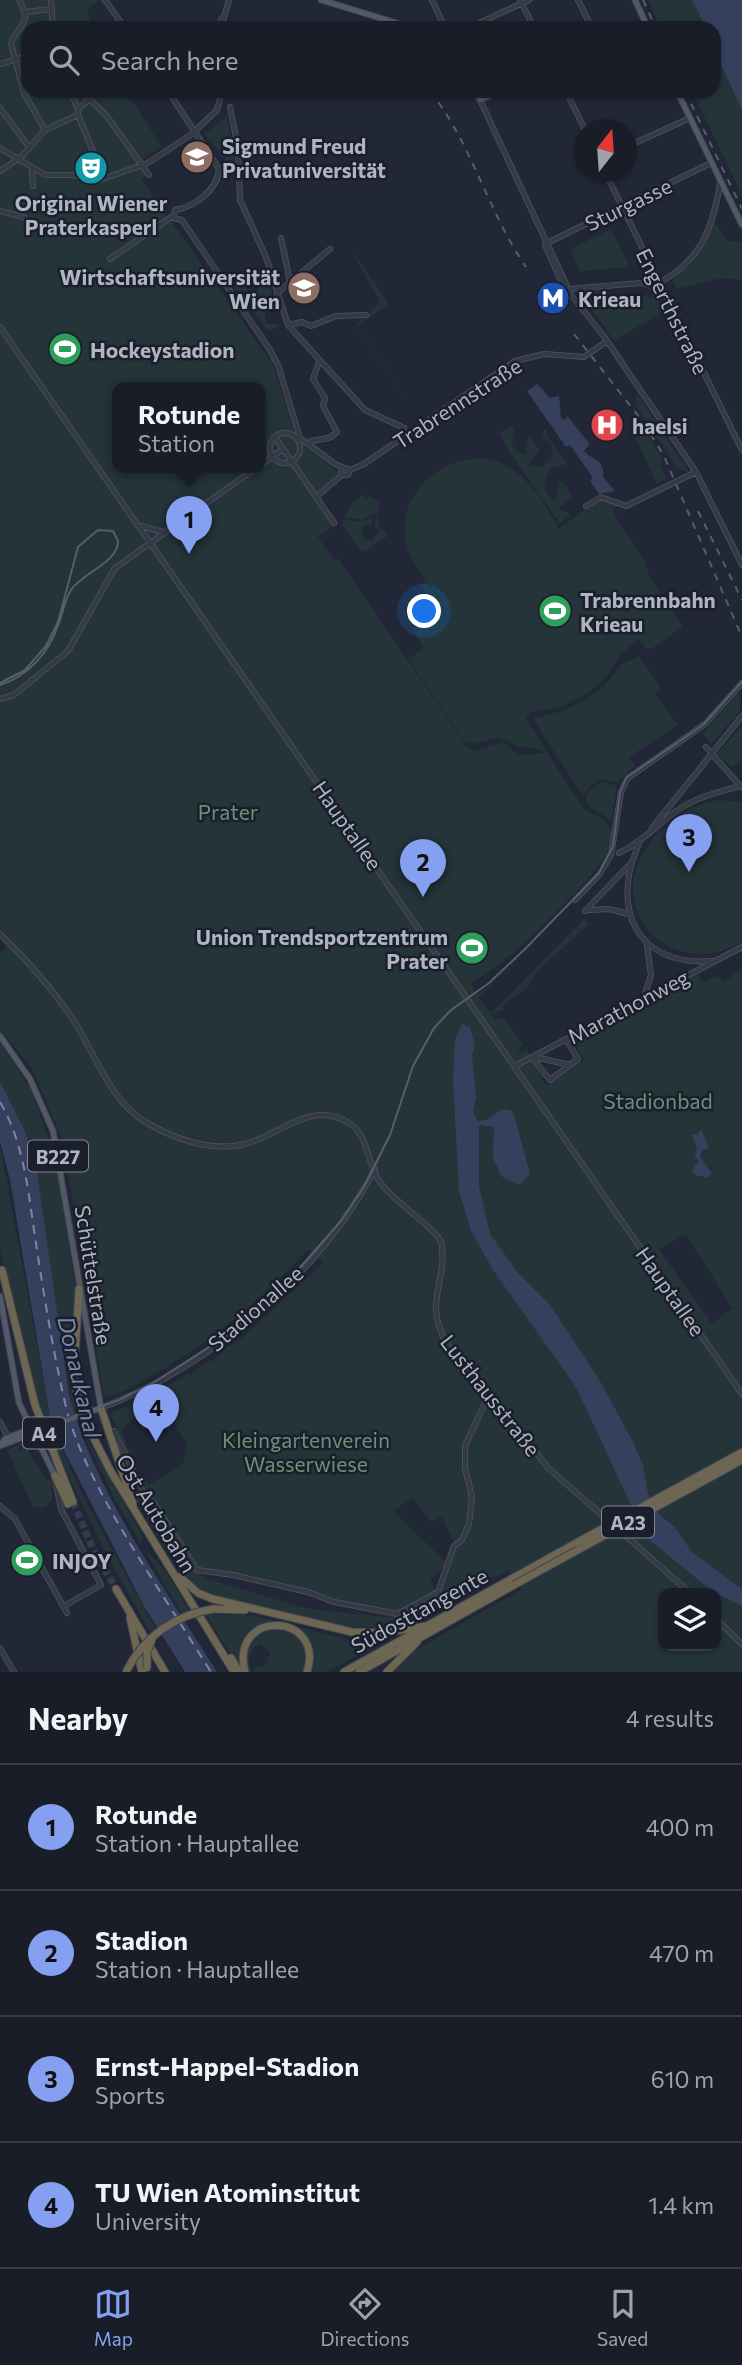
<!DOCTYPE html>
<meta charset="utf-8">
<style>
body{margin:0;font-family:Commissioner,sans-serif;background:#262a34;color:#f1f3f6}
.controls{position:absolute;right:21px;bottom:21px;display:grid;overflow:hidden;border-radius:14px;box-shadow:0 2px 5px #0004}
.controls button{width:63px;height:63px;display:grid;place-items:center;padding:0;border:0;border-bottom:2px solid #373b45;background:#191d28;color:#f1f3f6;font:35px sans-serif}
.compass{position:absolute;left:574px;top:119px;width:63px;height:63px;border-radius:50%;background:#191d28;box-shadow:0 2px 5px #0004;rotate:17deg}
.you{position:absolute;left:425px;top:612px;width:24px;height:24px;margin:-18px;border:5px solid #fff;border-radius:50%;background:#1a73e8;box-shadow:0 0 0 10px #1a73e833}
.badge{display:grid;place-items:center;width:46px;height:46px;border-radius:50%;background:#86a0f1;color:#111;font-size:23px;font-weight:700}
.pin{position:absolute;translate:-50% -58px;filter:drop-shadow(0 2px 4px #0008)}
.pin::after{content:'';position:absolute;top:37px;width:24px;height:21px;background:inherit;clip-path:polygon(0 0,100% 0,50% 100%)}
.popup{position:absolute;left:112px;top:382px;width:154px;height:91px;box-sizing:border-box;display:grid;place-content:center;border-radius:14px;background:#191d28;filter:drop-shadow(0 2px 5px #0005);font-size:23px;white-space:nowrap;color:#9fa2a8}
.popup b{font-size:26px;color:#f1f3f6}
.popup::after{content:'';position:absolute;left:50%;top:100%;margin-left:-14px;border:14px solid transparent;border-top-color:#191d28}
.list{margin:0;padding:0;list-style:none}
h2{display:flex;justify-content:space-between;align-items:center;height:91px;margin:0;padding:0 28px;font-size:30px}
h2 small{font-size:23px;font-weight:400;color:#9fa2a8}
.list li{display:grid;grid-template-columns:46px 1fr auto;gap:21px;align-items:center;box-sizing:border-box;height:126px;padding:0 28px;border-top:2px solid #373b45}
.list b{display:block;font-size:26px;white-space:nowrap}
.list p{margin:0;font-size:23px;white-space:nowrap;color:#9fa2a8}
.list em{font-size:23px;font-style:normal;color:#9fa2a8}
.icon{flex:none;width:38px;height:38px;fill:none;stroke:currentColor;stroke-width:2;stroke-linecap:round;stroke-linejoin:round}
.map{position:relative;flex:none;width:742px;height:1672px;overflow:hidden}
.search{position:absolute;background:#191d28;box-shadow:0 2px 5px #0004;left:21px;right:21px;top:21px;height:77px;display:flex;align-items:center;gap:18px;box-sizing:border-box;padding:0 24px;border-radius:21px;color:#9fa2a8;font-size:26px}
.sheet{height:595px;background:#191d28}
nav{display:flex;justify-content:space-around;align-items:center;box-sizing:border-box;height:98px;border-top:2px solid #373b45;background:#191d28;font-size:19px;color:#9fa2a8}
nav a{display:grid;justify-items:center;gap:4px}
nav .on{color:#86a0f1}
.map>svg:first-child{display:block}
</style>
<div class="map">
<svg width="742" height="1672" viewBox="0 0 742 1672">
<rect width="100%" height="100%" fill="#212736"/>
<path fill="#243438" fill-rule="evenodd" d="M0,0H99L87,9L93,28H28V91H126L161,146L143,159L148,173L141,179L272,363L294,430L301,443L338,472L334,481L314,496L333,526L318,537L334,560L338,558L467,747L474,751L503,742L518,755L544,753L535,748L518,747L500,737L474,744L464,741L408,659L424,648L412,629L423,621L424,614L430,616L437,609L420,585L425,581L445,606C433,588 413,568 407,547C390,490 458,438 509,467C530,479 548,508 559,529L600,498L612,501L617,507L614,508V515L645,561L650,578L683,627L651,649H646L639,640L620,654L609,674L589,692L564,706L531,712L526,718C545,748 563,779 584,808C591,817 608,817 611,830C613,838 610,849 606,856C588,884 499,974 470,982L477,994L486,989L574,906L479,997L496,1020L504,1018L523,1044L518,1050L521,1053L527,1050L530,1056L525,1059H531L541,1071L539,1077L544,1073L546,1077L540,1078L547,1086L584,1060L571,1038L698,974L703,982L718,976L723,982L742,969V1672H394L417,1649L521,1590L509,1570L398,1628L341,1626L212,1595L196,1587L181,1573L154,1531L134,1495L113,1434L136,1491L156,1510L195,1571L207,1579L310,1609L384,1617L409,1612L439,1596L456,1548L442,1516L431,1522L412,1498L393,1511L448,1564L430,1580L436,1592L400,1612L335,1600L309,1591L197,1569L140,1477H145L149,1485L183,1464L187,1445L161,1402L156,1400L137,1408L134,1403L189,1374L192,1377V1372L211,1360L213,1361L222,1352L225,1354L223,1350L241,1339L323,1263L308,1249C263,1298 216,1338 158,1372C140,1383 125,1393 104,1397L63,1141L32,1068L0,1030V954L7,945V936L0,929ZM117,388H261V468H117ZM686,1234L732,1308L712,1324L659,1249ZM663,1593H716V1646H663Z
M648,0H692L706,28H661Z
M714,49L742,110V195L692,91H714Z
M227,116L236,166L227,162L205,134Z
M715,222L727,241L742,242V280L720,278L677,289L672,280L695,260Z
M611,229L630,267L580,271L571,249Z
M350,248L389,304L358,326L418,416L356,325L380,302Z
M256,270L260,274L265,272L273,297L271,305L266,295L264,296L271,311L265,312L266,324H278L280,326L268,331L254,314L242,287L244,300L234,287L243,284L250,293L259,290L252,277Z
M651,289L664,311L614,341L580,293L606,290L611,303L639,300L641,296L653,298Z
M637,393L689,472L678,469L635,404Z
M510,426L514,430L512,445L519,453L525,454L529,436L540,451L527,465L541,467L551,459L552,445L542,436L545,428L550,441L568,464L551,468C545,479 539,489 553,499H556L559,481L565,484L572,497L559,509L571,514L560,524L508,450L500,433Z
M647,432L673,480L663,462L660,465L667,479L657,484L635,437Z
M363,494L365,500L368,496L380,501L378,513L362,520L344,517L353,502Z
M378,515L379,525L388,536L362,553L342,525L343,519L359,522L373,518L371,524L364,525L361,531L364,538L371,541L379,532L374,524Z
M639,656L661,688L655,693L678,725L629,757L635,765L617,783L602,779L590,786L583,796L533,719L565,710L586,699L604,686L621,665Z
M739,691L740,711L711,744L703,734Z
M742,725V760L731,767L717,754Z
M602,782L617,786L611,820L592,809L585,800L589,790Z
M717,800L742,802V942C672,984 599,908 650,843C656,835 661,828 668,826L667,824L691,808Z
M585,918L589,924L536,973L529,986L502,1006L504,1009L493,1014L492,1012Z
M0,1042L31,1090L54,1153L77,1295L69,1364L76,1409L73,1410L25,1131L0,1081Z
M0,1144L50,1416L42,1418L0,1250Z
M132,1404L135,1417L122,1430L126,1446L135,1458L131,1460L110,1413Z
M48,1418L80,1490L156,1630L151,1634L103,1548L54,1445Z
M79,1425L141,1533V1545L164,1569L190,1611L182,1614L114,1498Z
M24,1443L46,1480H51L53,1499L45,1507H33L7,1450L19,1445V1451L23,1450L19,1444Z
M205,1614L256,1616L349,1640L381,1642L327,1672H309L310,1645C286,1629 278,1614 251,1634L242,1672Z
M277,1628C300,1633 311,1649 303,1672H254V1667L266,1665L270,1652L260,1644L254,1647L249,1659L251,1672H248C244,1648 253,1633 277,1628Z"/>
<path fill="#36405d" d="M692,0H742V110L714,49V28H706Z
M537,384L550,398L559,396L561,418L566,420L567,416C569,418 588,442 590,444L584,451C593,461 605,459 603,477L615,491L599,494L590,481L593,478L570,445L566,447L527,391Z
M462,1024L470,1027L475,1046L472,1055L476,1097L473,1111L477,1121L486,1120L503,1109L513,1111L530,1174L519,1185L501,1176L493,1157L494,1127L479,1125V1186L490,1234L518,1273L550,1305L600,1381L633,1442L643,1465L648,1494L660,1515L675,1527L691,1551L742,1589V1606L712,1591L646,1537L576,1387L493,1270L471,1231L459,1191L453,1080L455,1040Z
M0,1081L25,1131L37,1173L69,1394C92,1488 166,1590 217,1672H185L144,1606L55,1433L50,1416L10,1180L0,1141Z
M701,1129L709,1148L702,1150L700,1157L712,1173L707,1178L692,1174L694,1166L699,1162L695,1156L697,1148L692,1135H697Z"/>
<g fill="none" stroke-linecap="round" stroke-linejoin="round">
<path stroke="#7986aa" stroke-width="2" stroke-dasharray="9 7" stroke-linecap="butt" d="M0,1102C26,1146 29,1201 37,1250C45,1302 54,1356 66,1407C82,1473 140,1560 177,1618
M180,1623L211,1672"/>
<path stroke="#363c4b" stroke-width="7" stroke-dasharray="7 3.5" stroke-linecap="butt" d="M73,1502L93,1549L116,1589"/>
<defs>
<path id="minor" d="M19,0C34,26 17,24 11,44L24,93L45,130
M51,0L53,28
M105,0L125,28
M432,0L445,28
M520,0L534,28
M578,0L592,28
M26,12L51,9
M216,28L222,18
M221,28L229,0
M468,28L529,0
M0,64L28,56
M70,91L78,109
M81,91L106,115L149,175
M168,91L219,169C218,190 194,207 175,210L174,218L182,220L270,350L278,365L300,438L335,464L350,470
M566,91L585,130
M480,100L568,288
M230,107L238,148L240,200L266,257L288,325L365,410L404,428
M0,108L29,147
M78,115L104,178
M626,147L690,118
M0,148L45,175H74L94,182L148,163L192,134L217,110L222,91
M32,169L33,186
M0,171L21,157L45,130L78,115V109L89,100
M605,172L742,450
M0,211L24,217
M281,238L290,281
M545,244L711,163
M545,245L563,285L603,335L696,472L742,565
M110,259L173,216
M569,289L641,283L651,286C698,267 713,230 720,183
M277,293L330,249
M288,325L302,322L311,326L336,316L366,315
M0,327L742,1394
M270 448a15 15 0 1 1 30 0a15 15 0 1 1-30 0Z
M275,437L334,523
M311,441L329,438L337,432L323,406L325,398L313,379L319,362
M261,465L283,449
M341,467V475H348L350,470L364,464L515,361L544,354L584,357L607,341
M316,497L342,475
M586,506L601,497L626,506L696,472
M141,526L163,532
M0,699L14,695L68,651L115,568L256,468
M706,747L741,787
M652,828L742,716
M619,853C643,842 659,822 681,808C699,796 721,792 742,785
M632,862C615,923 647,966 712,961
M575,900L599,875L611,855L621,792L628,778L705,724L742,683
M589,910L609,909L628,914
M585,911L632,862L639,843
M0,934C27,960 51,987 72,1018C96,1054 109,1102 149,1124C175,1139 210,1151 241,1145C278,1138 310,1098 349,1123C370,1137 366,1163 380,1182C397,1205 424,1218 441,1241C449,1281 422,1300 447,1344L502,1408L548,1468L611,1523
M644,997L651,975L647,945
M532,1057L550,1080L578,1059L566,1039
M535,1057L570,1065
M515,1066L742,947
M101,1408C213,1365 319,1275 375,1169
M0,1422L8,1437
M114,1431L145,1495L155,1504L197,1570L233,1575L308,1592L334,1602L398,1614L438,1592L454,1546L462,1540L469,1524L472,1497L465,1468V1446L489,1394
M55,1480L61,1509L101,1585L64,1606
M0,1506L15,1519L67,1613
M617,1528L690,1593
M716,1619L742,1644
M0,1648L14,1672"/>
<path id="major" d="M321,0L413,28
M635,0L648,28
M476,91L480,100L500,91
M677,91L742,225
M0,1036L30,1079L53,1131L101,1408L86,1413
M0,1296L19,1403L55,1476
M0,1445L6,1438L28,1430L34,1433
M0,1446L37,1432"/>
<path id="highway" d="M2,1270L35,1405L73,1502
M79,1289L74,1372L77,1393L86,1423L111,1472L234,1672
M101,1408L133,1504
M55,1476L68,1504
M180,1577L198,1593L213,1599L352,1632L384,1633L426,1626
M116,1589L165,1672
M213,1609L245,1610
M130,1618L142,1672
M231,1658L239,1672
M245,1672C229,1608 326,1612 307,1672
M344,1672L576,1543
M359,1672L514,1585
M387,1672L417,1642"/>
</defs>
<use href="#minor" stroke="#4f5462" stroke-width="6"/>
<use href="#major" stroke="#3e4351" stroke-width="7"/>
<use href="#highway" stroke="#3f4452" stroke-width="9"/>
<use href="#minor" stroke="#353a47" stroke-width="4.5"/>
<use href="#major" stroke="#535867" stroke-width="5"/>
<use href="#highway" stroke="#6d6652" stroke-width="7"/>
<path stroke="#575d6e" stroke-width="2" d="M0,683L25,670L46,646L58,622L78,547L98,530L113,531L118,541C118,563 83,572 71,590C64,601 63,614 58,625C49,653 28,676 0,685
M0,1444L119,1400L153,1383L226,1336L288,1281L341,1221L364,1187L390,1135L413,1066L434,1028L451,1010L489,983L525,949L599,873L613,846L620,793L626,778L703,725L742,682"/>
<path stroke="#575d6e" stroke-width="2" stroke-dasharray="7 7" stroke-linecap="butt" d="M643,0L656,28
M359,27L360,28
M430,91C472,144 488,212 526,267
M685,91L742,209
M574,334L640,418L663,454L742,637
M698,511L742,600"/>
<defs>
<path id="major-bridge" d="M39,1431L86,1413"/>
<path id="highway-bridge" d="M576,1543L742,1452
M514,1585L742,1460
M147,1668V1652L152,1640
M126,1672C143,1637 175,1615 213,1609"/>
</defs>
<use href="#major-bridge" stroke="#3e4351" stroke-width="7" stroke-linecap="butt"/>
<use href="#highway-bridge" stroke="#3f4452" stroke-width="9" stroke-linecap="butt"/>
<use href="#major-bridge" stroke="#535867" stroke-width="5"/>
<use href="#highway-bridge" stroke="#6d6652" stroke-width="7"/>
</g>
<defs>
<symbol id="university-disc" viewBox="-11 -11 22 22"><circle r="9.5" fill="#8d6e63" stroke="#1a1f2b"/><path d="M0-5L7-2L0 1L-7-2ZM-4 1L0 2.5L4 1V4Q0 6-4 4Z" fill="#fff"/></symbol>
<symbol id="theatre-disc" viewBox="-11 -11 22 22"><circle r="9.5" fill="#0f9aa8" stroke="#1a1f2b"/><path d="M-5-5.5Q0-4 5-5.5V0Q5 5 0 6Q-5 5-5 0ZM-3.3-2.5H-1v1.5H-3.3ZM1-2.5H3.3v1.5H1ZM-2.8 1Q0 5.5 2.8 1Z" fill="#fff"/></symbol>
<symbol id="metro-disc" viewBox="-11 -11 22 22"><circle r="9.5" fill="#1a4fb4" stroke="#1a1f2b"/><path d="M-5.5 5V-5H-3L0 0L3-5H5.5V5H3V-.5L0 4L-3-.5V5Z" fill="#fff"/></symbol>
<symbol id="stadium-disc" viewBox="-11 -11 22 22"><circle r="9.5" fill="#2e9e5b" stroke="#1a1f2b"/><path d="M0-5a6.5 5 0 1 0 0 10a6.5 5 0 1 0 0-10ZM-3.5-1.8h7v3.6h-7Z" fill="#fff"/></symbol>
<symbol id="hospital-disc" viewBox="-11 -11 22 22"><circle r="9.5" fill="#e0444e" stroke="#1a1f2b"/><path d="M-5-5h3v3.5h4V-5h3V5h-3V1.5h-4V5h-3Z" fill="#fff"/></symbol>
</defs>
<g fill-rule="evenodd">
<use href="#university-disc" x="178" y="138" width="38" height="38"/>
<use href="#theatre-disc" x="72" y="149" width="38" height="38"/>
<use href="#university-disc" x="285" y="269" width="38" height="38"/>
<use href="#metro-disc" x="534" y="279" width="38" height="38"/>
<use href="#stadium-disc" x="46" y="330" width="38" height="38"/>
<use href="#hospital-disc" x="588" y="406" width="38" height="38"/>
<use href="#stadium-disc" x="536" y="592" width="38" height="38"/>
<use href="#stadium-disc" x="453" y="929" width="38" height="38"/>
<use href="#stadium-disc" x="8" y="1541" width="38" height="38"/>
</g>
<g text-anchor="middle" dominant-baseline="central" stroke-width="5" stroke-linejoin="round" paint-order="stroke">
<g fill="#1a1f2b" stroke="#828796" stroke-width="2">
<rect x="28" y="1140.5" width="60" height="31" rx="5"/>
<rect x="23" y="1417.5" width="42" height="31" rx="5"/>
<rect x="602" y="1506.5" width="52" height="31" rx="5"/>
</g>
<g font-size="19" font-weight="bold" fill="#afb4c4">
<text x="58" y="1156">B227</text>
<text x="44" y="1433">A4</text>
<text x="628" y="1522">A23</text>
</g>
<g font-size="21" font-weight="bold" fill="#afb4c4" stroke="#1a1f2b" text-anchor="start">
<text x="222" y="145">Sigmund Freud<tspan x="222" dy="24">Privatuniversität</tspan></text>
<text x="91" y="202" text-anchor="middle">Original Wiener<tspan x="91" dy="24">Praterkasperl</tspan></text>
<text x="280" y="276" text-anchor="end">Wirtschaftsuniversität<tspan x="280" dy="24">Wien</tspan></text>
<text x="578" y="298">Krieau</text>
<text x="90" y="349">Hockeystadion</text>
<text x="632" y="425">haelsi</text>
<text x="580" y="599">Trabrennbahn<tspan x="580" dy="24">Krieau</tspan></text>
<text x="448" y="936" text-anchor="end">Union Trendsportzentrum<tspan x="448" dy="24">Prater</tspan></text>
<text x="52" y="1560">INJOY</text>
</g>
<g font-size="21" fill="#afb4c4" stroke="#1a1f2b">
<text transform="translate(628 204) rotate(-26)">Sturgasse</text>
<text transform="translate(673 311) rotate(64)">Engerthstraße</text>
<text transform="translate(457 403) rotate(-33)">Trabrennstraße</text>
<text transform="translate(348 825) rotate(55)">Hauptallee</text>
<text transform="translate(628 1006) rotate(-28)">Marathonweg</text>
<text transform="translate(94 1275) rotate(81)">Schüttelstraße</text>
<text transform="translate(671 1291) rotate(55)">Hauptallee</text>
<text transform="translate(255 1308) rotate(-41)">Stadionallee</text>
<text transform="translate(491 1395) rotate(52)">Lusthausstraße</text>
<text transform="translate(157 1513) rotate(59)">Ost Autobahn</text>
<text transform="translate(419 1610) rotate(-29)">Südosttangente</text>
</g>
<g font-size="21" fill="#689378" stroke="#1a1f2b">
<text x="228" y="811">Prater</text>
<text x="658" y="1100">Stadionbad</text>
<text x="306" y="1439">Kleingartenverein<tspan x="306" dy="24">Wasserwiese</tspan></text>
</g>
<g font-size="23" font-style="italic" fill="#7986aa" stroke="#1a1f2b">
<text transform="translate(80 1377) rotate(77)">Donaukanal</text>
</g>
</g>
</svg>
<div class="controls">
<button><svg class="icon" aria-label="layers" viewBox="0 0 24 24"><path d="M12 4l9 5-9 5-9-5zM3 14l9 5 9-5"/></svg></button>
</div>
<svg class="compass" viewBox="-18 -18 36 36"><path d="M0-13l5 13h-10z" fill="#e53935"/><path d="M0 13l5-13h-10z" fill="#9fa2a8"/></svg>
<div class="you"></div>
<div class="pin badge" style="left:189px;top:554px">1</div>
<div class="popup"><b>Rotunde</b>Station</div>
<div class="pin badge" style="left:423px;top:897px">2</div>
<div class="pin badge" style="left:689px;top:872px">3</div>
<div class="pin badge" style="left:156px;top:1442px">4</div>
<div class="search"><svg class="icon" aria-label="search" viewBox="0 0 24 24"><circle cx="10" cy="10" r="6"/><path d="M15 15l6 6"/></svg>Search here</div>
</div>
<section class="sheet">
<h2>Nearby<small>4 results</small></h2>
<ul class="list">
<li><span class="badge">1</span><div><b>Rotunde</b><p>Station · Hauptallee</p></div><em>400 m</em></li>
<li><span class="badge">2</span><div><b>Stadion</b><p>Station · Hauptallee</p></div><em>470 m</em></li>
<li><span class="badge">3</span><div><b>Ernst-Happel-Stadion</b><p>Sports</p></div><em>610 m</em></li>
<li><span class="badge">4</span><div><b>TU Wien Atominstitut</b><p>University</p></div><em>1.4 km</em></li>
</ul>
</section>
<nav>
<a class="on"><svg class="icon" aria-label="map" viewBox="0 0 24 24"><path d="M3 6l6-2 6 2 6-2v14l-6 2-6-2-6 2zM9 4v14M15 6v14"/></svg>Map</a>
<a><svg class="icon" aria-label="directions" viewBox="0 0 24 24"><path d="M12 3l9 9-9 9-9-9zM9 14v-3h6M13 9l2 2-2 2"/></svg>Directions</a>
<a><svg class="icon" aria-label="saved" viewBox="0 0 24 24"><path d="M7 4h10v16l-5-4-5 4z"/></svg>Saved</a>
</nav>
